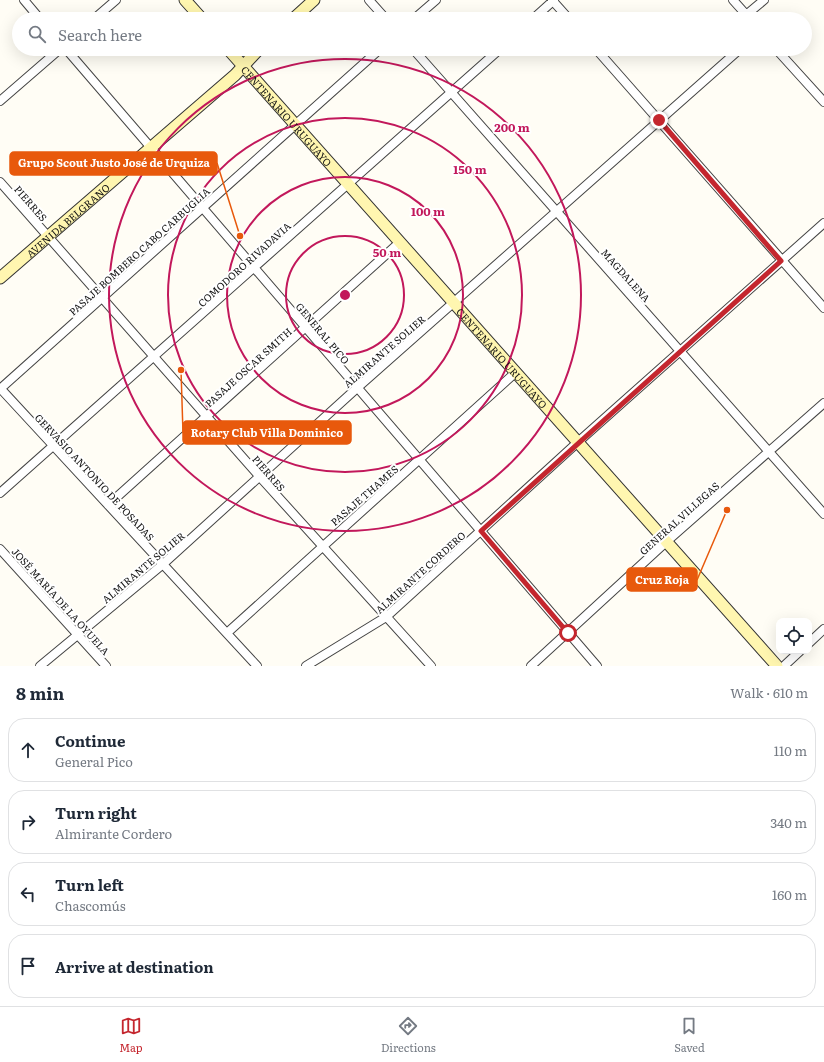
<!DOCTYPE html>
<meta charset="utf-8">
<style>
body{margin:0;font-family:Literata,serif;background:#f6f6f7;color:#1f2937}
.controls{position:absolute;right:12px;bottom:12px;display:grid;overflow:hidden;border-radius:8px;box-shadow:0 4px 16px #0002}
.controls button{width:36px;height:36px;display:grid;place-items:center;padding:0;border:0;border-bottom:1px solid #e0e1e3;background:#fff;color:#1f2937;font:20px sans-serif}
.stop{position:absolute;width:12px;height:12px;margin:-9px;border:3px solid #c4262e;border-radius:50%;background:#fff}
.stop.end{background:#c4262e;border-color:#fff;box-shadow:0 1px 4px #0008}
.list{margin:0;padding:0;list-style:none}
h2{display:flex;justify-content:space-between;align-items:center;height:52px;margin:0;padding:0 16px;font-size:17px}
h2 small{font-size:13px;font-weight:400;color:#747a83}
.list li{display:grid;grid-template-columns:26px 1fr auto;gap:12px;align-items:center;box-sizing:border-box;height:64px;margin:0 8px 8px;padding:0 8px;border:1px solid #e0e1e3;border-radius:16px}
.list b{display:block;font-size:15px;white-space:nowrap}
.list p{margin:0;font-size:13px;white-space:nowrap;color:#747a83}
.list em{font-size:13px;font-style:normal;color:#747a83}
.icon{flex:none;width:22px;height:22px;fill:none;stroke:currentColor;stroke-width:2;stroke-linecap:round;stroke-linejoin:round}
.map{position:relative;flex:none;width:824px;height:666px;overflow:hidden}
.search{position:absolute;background:#fff;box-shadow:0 4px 16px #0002;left:12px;right:12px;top:12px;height:44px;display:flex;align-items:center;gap:10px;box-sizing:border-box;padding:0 14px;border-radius:22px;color:#747a83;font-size:15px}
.sheet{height:340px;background:#fff}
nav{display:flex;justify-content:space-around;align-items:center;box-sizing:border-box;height:56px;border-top:1px solid #e0e1e3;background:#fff;font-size:11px;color:#747a83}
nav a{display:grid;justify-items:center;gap:2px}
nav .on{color:#c4262e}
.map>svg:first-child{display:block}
</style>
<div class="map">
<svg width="824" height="666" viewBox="0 0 824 666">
<rect width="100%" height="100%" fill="#fffdf5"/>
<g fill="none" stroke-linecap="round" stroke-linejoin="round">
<defs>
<path id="street" d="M24,0L40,19
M369,0L386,19
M552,0L569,19
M733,0L750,19
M746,15L764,0
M94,19L116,0
M414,19L436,0
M533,19L554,0
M66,49L597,666
M413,49L824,514
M596,49L824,308
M776,49L824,102
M0,101L60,49
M0,182L260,477L431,666
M0,388L257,666
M0,389L380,49
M0,493L500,49
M108,505L400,242
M0,549L106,666
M227,633L515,373
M809,643L824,629
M40,666L162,565L357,388L740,49
M306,666L386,617L578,442L824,223
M531,666L666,542L824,403
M784,666L800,651"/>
<g id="secondary">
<path d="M185,0L202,19"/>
<path d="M293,19L314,0"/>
<path id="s1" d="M228,49L777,666"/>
<path id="s2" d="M0,278L235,75L259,49"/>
</g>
</defs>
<use href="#street" stroke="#444" stroke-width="10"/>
<use href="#secondary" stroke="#333" stroke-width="13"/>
<use href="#street" stroke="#fff" stroke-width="8"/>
<use href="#secondary" stroke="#fff6b0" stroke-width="11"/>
</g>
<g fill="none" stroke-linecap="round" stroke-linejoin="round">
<path stroke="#c4262e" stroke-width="5" d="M568,633L481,531L781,261L659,120"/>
</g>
<g fill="none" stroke="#c2185b" stroke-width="2">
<circle cx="345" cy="295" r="59"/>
<circle cx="345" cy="295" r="118"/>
<circle cx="345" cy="295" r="177"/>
<circle cx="345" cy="295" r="236"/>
</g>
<g text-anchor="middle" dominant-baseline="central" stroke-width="4" stroke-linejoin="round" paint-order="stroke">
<g font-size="10" fill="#111" stroke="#fff">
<text stroke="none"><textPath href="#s1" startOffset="89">CENTENARIO URUGUAYO</textPath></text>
<text transform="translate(31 203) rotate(49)">PIERRES</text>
<text stroke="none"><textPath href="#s2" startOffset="89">AVENIDA BELGRANO</textPath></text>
<text transform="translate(139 251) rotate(-42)">PASAJE BOMBERO CABO CARBUGLIA</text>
<text transform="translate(244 264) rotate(-42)">COMODORO RIVADAVIA</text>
<text transform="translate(626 275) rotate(48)">MAGDALENA</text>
<text transform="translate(323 333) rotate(50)">GENERAL PICO</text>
<text transform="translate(384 351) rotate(-41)">ALMIRANTE SOLIER</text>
<text stroke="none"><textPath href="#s1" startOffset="413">CENTENARIO URUGUAYO</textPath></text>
<text transform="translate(248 367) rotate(-42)">PASAJE OSCAR SMITH</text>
<text transform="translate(269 473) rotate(49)">PIERRES</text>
<text transform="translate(95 477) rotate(47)">GERVASIO ANTONIO DE POSADAS</text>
<text transform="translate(364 495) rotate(-41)">PASAJE THAMES</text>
<text transform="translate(679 518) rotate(-42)">GENERAL VILLEGAS</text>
<text transform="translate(143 567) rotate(-40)">ALMIRANTE SOLIER</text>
<text transform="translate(420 572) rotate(-42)">ALMIRANTE CORDERO</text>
<text transform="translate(61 601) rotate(48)">JOSÉ MARÍA DE LA OYUELA</text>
</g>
</g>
<circle cx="345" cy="295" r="6" fill="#c2185b" stroke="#fff" stroke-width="2"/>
<g font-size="12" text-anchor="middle" font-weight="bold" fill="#c2185b" stroke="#fff" stroke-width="4" stroke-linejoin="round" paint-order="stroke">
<text x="512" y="132">200 m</text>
<text x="470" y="174">150 m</text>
<text x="428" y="216">100 m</text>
<text x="387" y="257">50 m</text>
</g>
<path fill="none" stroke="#e8590c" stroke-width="1.5" d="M240 236L217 163M181 370L183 433M727 510L697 580"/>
<g fill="#e8590c" stroke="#fff" stroke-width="1.5">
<circle cx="240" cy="236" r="4"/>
<circle cx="181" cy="370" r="4"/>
<circle cx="727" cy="510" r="4"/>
</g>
<g fill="#e8590c" stroke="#e8590c" stroke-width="1.5">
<rect x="10" y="152" width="207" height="23" rx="4"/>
<rect x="183" y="421" width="168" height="23" rx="4"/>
<rect x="627" y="568" width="70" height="23" rx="4"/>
</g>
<g font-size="11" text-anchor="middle" font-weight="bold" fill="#fff">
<text x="114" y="167">Grupo Scout Justo José de Urquiza</text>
<text x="267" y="437">Rotary Club Villa Dominico</text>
<text x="662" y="584">Cruz Roja</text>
</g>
</svg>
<div class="controls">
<button><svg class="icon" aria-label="locate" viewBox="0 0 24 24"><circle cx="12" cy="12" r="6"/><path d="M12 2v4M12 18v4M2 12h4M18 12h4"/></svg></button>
</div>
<div class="stop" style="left:568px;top:633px"></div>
<div class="stop end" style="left:659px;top:120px"></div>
<div class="search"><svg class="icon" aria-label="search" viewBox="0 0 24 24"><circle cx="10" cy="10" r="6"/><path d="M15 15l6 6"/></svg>Search here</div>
</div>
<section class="sheet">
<h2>8 min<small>Walk · 610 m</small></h2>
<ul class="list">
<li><svg class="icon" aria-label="ahead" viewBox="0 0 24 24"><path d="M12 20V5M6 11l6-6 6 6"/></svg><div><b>Continue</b><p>General Pico</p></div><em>110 m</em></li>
<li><svg class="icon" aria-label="right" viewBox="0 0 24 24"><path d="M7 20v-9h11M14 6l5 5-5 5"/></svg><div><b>Turn right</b><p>Almirante Cordero</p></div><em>340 m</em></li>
<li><svg class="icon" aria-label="left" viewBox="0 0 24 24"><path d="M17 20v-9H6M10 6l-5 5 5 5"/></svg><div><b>Turn left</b><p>Chascomús</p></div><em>160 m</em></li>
<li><svg class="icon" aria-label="arrive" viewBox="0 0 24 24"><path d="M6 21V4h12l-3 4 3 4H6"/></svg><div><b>Arrive at destination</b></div></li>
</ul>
</section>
<nav>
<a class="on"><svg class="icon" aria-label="map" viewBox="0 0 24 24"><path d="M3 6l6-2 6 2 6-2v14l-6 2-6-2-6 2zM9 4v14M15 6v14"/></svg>Map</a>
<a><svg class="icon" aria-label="directions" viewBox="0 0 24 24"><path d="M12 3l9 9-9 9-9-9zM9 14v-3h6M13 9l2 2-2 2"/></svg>Directions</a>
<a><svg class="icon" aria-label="saved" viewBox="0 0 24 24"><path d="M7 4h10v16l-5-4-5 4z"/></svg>Saved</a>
</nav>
